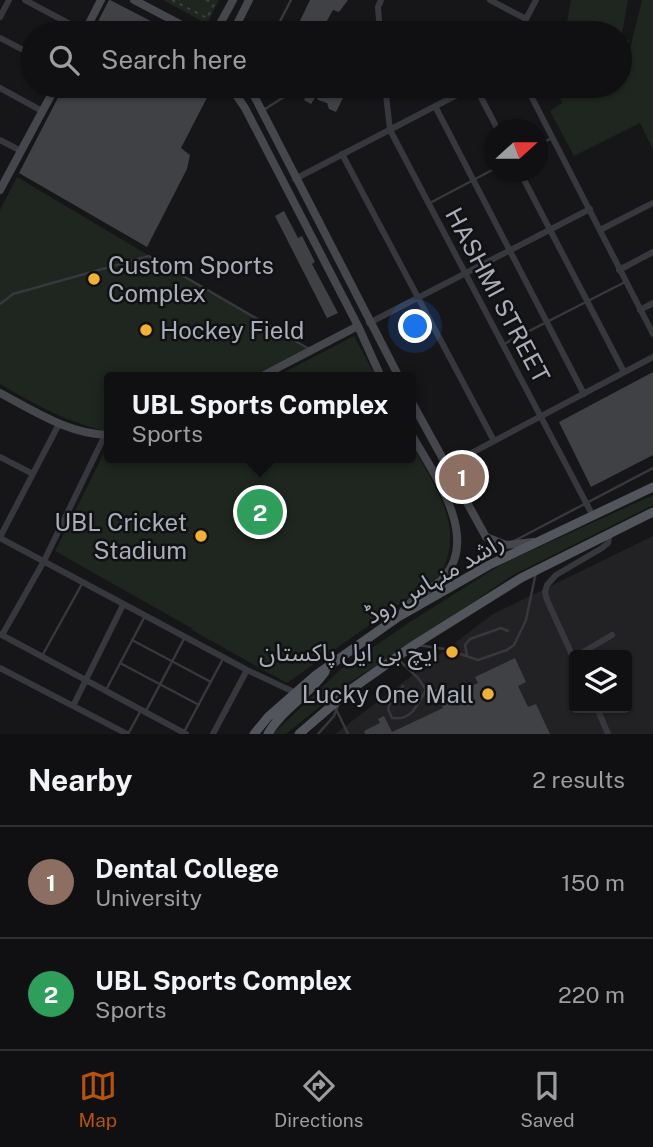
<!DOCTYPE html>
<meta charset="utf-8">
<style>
body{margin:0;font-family:"Public Sans","Noto Sans Arabic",sans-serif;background:#1e1e20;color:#f1f3f6}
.controls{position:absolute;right:21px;bottom:21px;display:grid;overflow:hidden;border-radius:7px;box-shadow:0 2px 5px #0004}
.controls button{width:63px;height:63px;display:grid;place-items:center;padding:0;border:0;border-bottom:2px solid #303032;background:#101012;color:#f1f3f6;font:35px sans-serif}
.compass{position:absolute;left:485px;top:119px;width:63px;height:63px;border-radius:50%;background:#101012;box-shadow:0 2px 5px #0004;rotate:69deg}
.you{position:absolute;left:416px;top:327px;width:24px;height:24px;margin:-18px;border:5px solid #fff;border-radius:50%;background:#1a73e8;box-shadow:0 0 0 10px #1a73e833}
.badge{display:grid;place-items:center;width:46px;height:46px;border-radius:50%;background:#b45309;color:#fff;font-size:23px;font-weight:700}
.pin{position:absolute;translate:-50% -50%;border:4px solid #fff;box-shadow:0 2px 7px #0006}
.popup{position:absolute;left:104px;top:372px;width:312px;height:91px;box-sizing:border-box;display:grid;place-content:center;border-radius:7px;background:#101012;filter:drop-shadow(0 2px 5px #0005);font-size:23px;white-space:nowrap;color:#9c9d9f}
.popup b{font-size:26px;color:#f1f3f6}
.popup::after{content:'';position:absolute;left:50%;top:100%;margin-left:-14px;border:14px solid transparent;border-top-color:#101012}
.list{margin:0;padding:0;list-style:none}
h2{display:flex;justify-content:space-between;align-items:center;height:91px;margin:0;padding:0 28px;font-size:30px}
h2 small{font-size:23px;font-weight:400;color:#9c9d9f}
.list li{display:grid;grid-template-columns:46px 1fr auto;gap:21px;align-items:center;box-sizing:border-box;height:112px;padding:0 28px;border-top:2px solid #303032}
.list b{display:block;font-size:26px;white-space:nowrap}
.list p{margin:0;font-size:23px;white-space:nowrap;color:#9c9d9f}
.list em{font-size:23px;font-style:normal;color:#9c9d9f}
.icon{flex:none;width:38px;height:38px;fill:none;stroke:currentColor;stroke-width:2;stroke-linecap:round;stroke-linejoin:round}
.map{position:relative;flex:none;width:653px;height:734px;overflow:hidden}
.search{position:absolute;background:#101012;box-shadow:0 2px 5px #0004;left:21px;right:21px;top:21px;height:77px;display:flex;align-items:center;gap:18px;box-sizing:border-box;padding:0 24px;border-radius:38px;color:#9c9d9f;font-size:26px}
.sheet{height:315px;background:#101012}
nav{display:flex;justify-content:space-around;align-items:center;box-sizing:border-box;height:98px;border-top:2px solid #303032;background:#101012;font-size:19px;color:#9c9d9f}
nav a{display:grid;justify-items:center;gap:4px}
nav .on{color:#b45309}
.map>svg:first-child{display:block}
</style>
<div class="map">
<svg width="653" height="734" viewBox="0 0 653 734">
<rect width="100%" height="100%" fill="#161618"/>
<path fill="#222225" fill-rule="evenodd" d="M653,536V734H335L493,614ZM574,655H627V708H574Z"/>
<path fill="#1e261f" d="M163,0H219L207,24Z
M571,0H628L621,39L629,40L624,73L642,0H653V150L640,123L574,156L550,111L562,103L556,86H620V33H565Z
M17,177L306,349L250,377H110L109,432C69,423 35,405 0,384V210Z
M354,336L376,377H275Z
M109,443L110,458H410L411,443C430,479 460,517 447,559C445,564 443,571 440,575C435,580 428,584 422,588L287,683L190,629H193L55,551Z
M653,495V505L513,575L404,649L350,682L286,734H273L341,669L410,622L502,564Z"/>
<path fill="#404145" d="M109,0H110L174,33H92Z
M310,0H348L339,12L333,10L320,33H294Z
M342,23L351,28L348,33H337Z
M64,86H213L181,148L190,155L187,169L147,247L19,173Z
M311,86H349L336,112L329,109L327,103L318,100L316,96L311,104L304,100Z
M284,211L298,238L302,236L315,262L312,264L338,313L327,318L275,216Z
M653,372V455L591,487L559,422Z
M515,658L526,682L518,686L528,707L536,704L550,734H365L364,731L380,723L378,719L384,716L392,732L443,708L435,690L443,686L449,697L478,683L475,677Z"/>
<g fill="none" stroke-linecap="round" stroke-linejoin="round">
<path stroke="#3d3f44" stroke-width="2" stroke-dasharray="3.5 5" stroke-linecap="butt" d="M172,0L207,18L216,0
M206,0L213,3"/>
<path stroke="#37383d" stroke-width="2.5" d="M274,33L291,0
M265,109L284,97L278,86
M538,145L550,139
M428,204L496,168
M0,304L13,294L149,256L309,349
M504,344L625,282
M514,541L653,468
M132,640L211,682
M417,645L445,649L478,660L507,650L514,645L526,620L536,572
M42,656L83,582
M467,656L465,645L470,639L501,628L508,631
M399,660L418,678L426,690C417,705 412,721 392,718L388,709L391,699L403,686
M120,663L199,705
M106,690L145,616
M336,709L348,734
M146,711L185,637
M184,732L224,657
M128,734L140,712
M318,734L334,716L338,705"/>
<path stroke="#37383d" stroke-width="6" d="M25,0L85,32
M490,0L526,19
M0,17L9,0
M380,33L378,7L381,0
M522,33L526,19L536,0
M0,38L33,55
M385,86L390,130L593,516
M475,86L498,130
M526,86L653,334
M0,88L42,111
M435,106L584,394
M0,140L21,151
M342,154L494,441
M520,172L624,372
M295,179L474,86
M600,230L653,203
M619,270L653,252
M640,310L653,303
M369,323L590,209
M0,457L33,474
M447,466L653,357
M0,537L59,424
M0,538L247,670L296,693
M0,634L186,734
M2,635L44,561L105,435
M578,655L612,635
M574,659L547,600L545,592L547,585L556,575L602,548L608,543L610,533
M0,668L127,734
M73,706L123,605
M597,708L608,734
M213,734L247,670"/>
<path stroke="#45474d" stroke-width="8" d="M134,0L197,33
M84,33L101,0
M215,33L233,0
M222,33H224
M235,33L236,26L249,0
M230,86L245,108L358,326L381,377
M249,86L399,377
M0,190L56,86
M260,377L358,326
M0,393C34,411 70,435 110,435
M410,399L486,537L506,545L533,542
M402,612C407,607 411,601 417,596C426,590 437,586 444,577C481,536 431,470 410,432"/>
<path stroke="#53555c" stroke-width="9" d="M254,734L268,717L316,675L398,617L489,565L653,487
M268,734C281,710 309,695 325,672
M299,734L350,690L414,645L521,578L653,512"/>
</g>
<g fill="#f2b134" stroke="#111113" stroke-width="2.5">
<circle cx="94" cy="279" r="7"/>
<circle cx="146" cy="330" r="7"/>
<circle cx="201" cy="536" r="7"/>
<circle cx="452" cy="652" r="7"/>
<circle cx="488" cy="694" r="7"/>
</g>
<g text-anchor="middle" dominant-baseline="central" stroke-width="5" stroke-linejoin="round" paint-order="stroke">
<g font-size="24" fill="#a8adb8" stroke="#111113" text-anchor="end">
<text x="108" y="265" text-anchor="start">Custom Sports<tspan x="108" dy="28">Complex</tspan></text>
<text x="160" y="330" text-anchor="start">Hockey Field</text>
<text x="187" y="522">UBL Cricket<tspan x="187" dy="28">Stadium</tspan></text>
<text x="438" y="652">ایچ بی ایل پاکستان</text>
<text x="474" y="694">Lucky One Mall</text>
</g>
<g font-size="24" fill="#a8adb8" stroke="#111113">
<text transform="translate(498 295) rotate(62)">HASHMI STREET</text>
<text transform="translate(434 578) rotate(-30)">راشد منہاس روڈ</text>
</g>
</g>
</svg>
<div class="controls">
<button><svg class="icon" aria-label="layers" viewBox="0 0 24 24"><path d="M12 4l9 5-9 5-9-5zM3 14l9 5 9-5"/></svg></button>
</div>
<svg class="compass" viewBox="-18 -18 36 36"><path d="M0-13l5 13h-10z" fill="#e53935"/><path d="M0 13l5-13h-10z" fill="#9c9d9f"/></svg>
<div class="you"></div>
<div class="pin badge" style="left:462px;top:477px;background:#8d6e63">1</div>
<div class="pin badge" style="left:260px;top:512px;background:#2e9e5b">2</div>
<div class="popup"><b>UBL Sports Complex</b>Sports</div>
<div class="search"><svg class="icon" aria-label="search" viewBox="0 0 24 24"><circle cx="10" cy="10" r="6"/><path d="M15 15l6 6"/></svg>Search here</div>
</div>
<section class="sheet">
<h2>Nearby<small>2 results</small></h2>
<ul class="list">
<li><span class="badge" style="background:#8d6e63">1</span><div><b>Dental College</b><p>University</p></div><em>150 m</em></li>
<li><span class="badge" style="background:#2e9e5b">2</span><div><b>UBL Sports Complex</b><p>Sports</p></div><em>220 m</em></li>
</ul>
</section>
<nav>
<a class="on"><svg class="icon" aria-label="map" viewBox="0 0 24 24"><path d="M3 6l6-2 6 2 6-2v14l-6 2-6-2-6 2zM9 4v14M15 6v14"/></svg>Map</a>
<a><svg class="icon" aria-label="directions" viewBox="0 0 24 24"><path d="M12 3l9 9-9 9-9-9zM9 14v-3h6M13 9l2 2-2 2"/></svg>Directions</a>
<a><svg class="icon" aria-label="saved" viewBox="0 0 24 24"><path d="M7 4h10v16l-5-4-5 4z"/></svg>Saved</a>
</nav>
